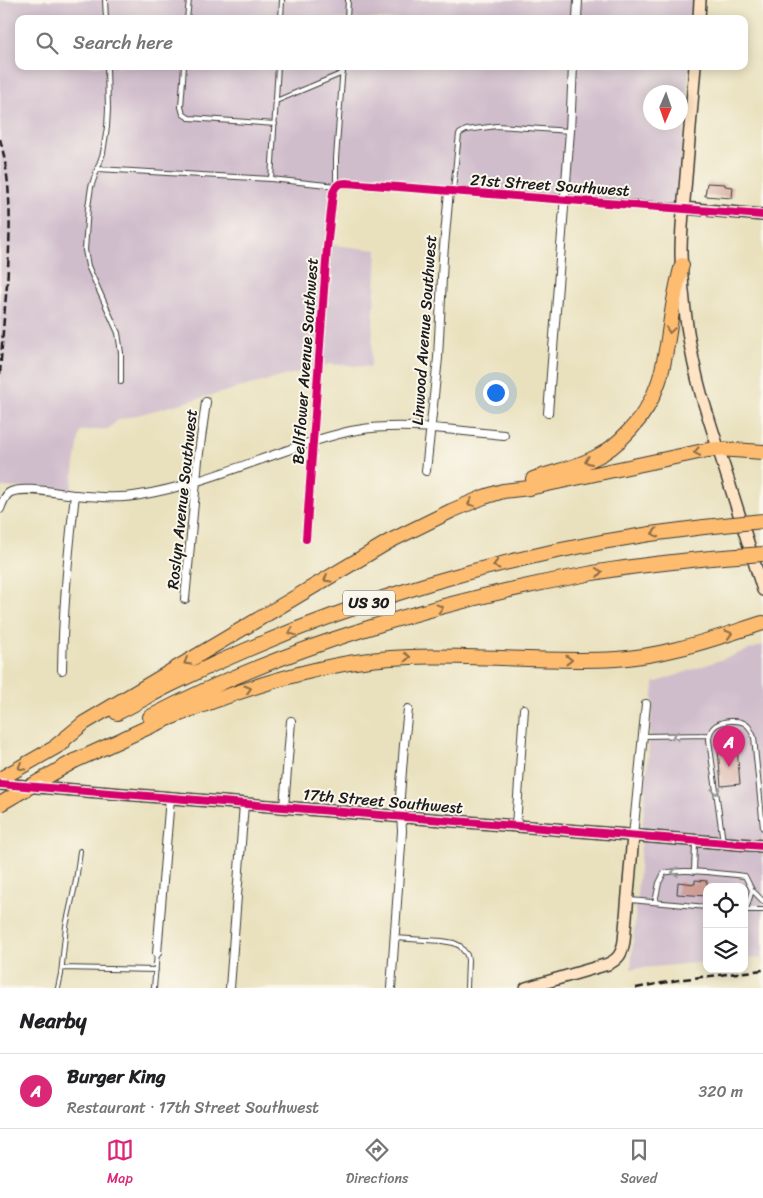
<!DOCTYPE html>
<meta charset="utf-8">
<style>
body{margin:0;font-family:Sriracha,sans-serif;background:#f2f2f2;color:#202124}
.controls{position:absolute;right:15px;bottom:15px;display:grid;overflow:hidden;border-radius:10px;box-shadow:0 2px 12px #0003}
.controls button{width:45px;height:45px;display:grid;place-items:center;padding:0;border:0;border-bottom:1px solid #e0e0e0;background:#fff;color:#202124;font:25px sans-serif}
.compass{position:absolute;left:643px;top:85px;width:45px;height:45px;border-radius:50%;background:#fff;box-shadow:0 2px 12px #0003;rotate:182deg}
.you{position:absolute;left:495px;top:392px;width:18px;height:18px;margin:-12px;border:4px solid #fff;border-radius:50%;background:#1a73e8;box-shadow:0 0 0 8px #1a73e833}
.badge{display:grid;place-items:center;width:32px;height:32px;border-radius:50%;background:#db2777;color:#fff;font-size:16px;font-weight:700}
.pin{position:absolute;translate:-50% -41px;filter:drop-shadow(0 1px 2px #0008)}
.pin::after{content:'';position:absolute;top:26px;width:18px;height:15px;background:inherit;clip-path:polygon(0 0,100% 0,50% 100%)}
.list{margin:0;padding:0;list-style:none}
h2{display:flex;justify-content:space-between;align-items:center;height:65px;margin:0;padding:0 20px;font-size:21px}
h2 small{font-size:16px;font-weight:400;color:#757577}
.list li{display:grid;grid-template-columns:32px 1fr auto;gap:15px;align-items:center;box-sizing:border-box;height:75px;padding:0 20px;border-top:1px solid #e0e0e0}
.list b{display:block;font-size:19px;white-space:nowrap}
.list p{margin:0;font-size:16px;white-space:nowrap;color:#757577}
.list em{font-size:16px;font-style:normal;color:#757577}
.icon{flex:none;width:28px;height:28px;fill:none;stroke:currentColor;stroke-width:2;stroke-linecap:round;stroke-linejoin:round}
.map{position:relative;flex:none;width:763px;height:988px;overflow:hidden}
.search{position:absolute;background:#fff;box-shadow:0 2px 12px #0003;left:15px;right:15px;top:15px;height:55px;display:flex;align-items:center;gap:12px;box-sizing:border-box;padding:0 18px;border-radius:10px;color:#757577;font-size:19px}
.sheet{height:140px;background:#fff}
nav{display:flex;justify-content:space-around;align-items:center;box-sizing:border-box;height:70px;border-top:1px solid #e0e0e0;background:#fff;font-size:14px;color:#757577}
nav a{display:grid;justify-items:center;gap:2px}
nav .on{color:#db2777}
.map>svg:first-child{display:block}
</style>
<div class="map">
<svg width="763" height="988" viewBox="0 0 763 988">
<rect width="100%" height="100%" fill="#fbf7ec"/>
<filter id="ink" filterUnits="userSpaceOnUse"><feTurbulence type="fractalNoise" baseFrequency=".02" numOctaves="2"/><feDisplacementMap in="SourceGraphic" scale="10" xChannelSelector="R" yChannelSelector="G"/><feConvolveMatrix kernelMatrix="1 2 1 2 8 2 1 2 1" color-interpolation-filters="sRGB"/></filter>
<filter id="wash" filterUnits="userSpaceOnUse"><feTurbulence type="fractalNoise" baseFrequency=".0096" numOctaves="4" result="noise"/><feDisplacementMap in="SourceGraphic" scale="20" xChannelSelector="R" yChannelSelector="G"/><feGaussianBlur stdDeviation="1.12" result="paint"/><feColorMatrix in="noise" values="0 0 0 0 0 0 0 0 0 0 0 0 0 0 0 0 0 1.4 0 .05"/><feComposite in="paint" operator="in"/></filter>
<g filter="url(#wash)">
<rect width="100%" height="100%" fill="#e9e1be"/>
<path fill="#d0bdcc" fill-rule="evenodd" d="M0,0H694L692,19H19V66H689L678,205L337,179L332,245L377,250L371,367L330,364L118,420L108,429L80,431L71,491L2,487L0,503ZM650,92H680V122H650Z
M763,645V958L744,959V887H707V962L631,969L654,683Z"/>
<g id="blocks">
<path fill="#d19f96" d="M707,183L725,184V186L733,187L732,198L705,196Z
M737,747L740,784L721,786L718,749Z
M695,880L707,881V896L677,894L678,882L695,884Z"/>
</g>
</g>
<g filter="url(#ink)">
<use href="#blocks" fill-opacity="0" stroke="#3b3a34" stroke-width="1"/>
<g fill="none" stroke-linecap="round" stroke-linejoin="round">
<defs>
<path id="lane" d="M105,0L106,19
M187,19L189,0
M281,19L282,0
M347,19L348,0
M107,66L108,109L107,127L103,153L91,187L88,207L85,250L88,266L118,333L121,353V382
M184,66L181,107L183,114L189,118L275,124
M278,66L271,179L336,186V158L343,66
M276,101L343,73
M98,169L271,179
M453,191L459,134L466,130L497,126L570,131
M643,736L709,735
M723,842L709,740C709,736 710,732 713,728C720,720 741,718 748,726C751,729 752,733 754,737L763,828
M694,872L695,843
M630,900L707,907
M655,902L659,883L664,873C686,868 722,874 745,876L752,890L763,901
M744,910H763
M746,910L752,890
M394,938L442,941L454,943L460,946L467,955L468,960L467,988
M62,968L156,970
M58,988L61,974L66,926L76,881L80,851
M154,988L157,953"/>
<path id="street" d="M577,19L578,0
M548,413L570,131L573,66
M426,471L438,358L443,258L449,191
M0,509C2,504 4,497 9,493C21,485 61,494 76,495C97,497 119,499 140,495C190,487 241,466 288,450C311,442 333,434 357,430C404,422 457,431 504,435
M306,539L327,248L333,193C335,185 339,183 346,183L683,208
M185,599L198,460L206,402
M62,670C63,611 68,553 75,495
M284,807L291,721
M516,826L524,709
M633,836L646,704
M157,953L170,798
M230,988L244,804
M391,988L402,831L400,796L404,745L408,709"/>
<path id="secondary" d="M699,19L700,0
M695,66C692,103 689,140 686,177C684,202 681,228 681,253C682,302 689,350 702,397L763,590
M683,208L763,215
M0,784L763,846
M526,988L608,964C619,959 622,953 624,941L633,836"/>
<path id="highway" d="M533,479C553,472 575,468 594,458C608,452 620,441 630,430C668,390 665,345 675,295C677,285 679,275 682,265
M117,713C135,704 152,694 170,685C337,603 519,548 704,527
M150,717C284,647 440,601 588,574C628,566 670,562 711,558
M56,746L84,723L390,541L451,511L484,497L503,491L529,488L708,450L718,449L763,452
M74,761C105,748 136,732 167,719C226,695 292,672 355,662C441,649 529,664 616,659C667,656 715,638 763,623
M0,779L63,743"/>
</defs>
<use href="#lane" stroke="#3b3a34" stroke-width="6"/>
<use href="#street" stroke="#3b3a34" stroke-width="10"/>
<use href="#secondary" stroke="#3b3a34" stroke-width="14"/>
<use href="#highway" stroke="#3b3a34" stroke-width="16"/>
<use href="#lane" stroke="#fff" stroke-width="4"/>
<use href="#street" stroke="#fff" stroke-width="8"/>
<use href="#secondary" stroke="#fee4c5" stroke-width="11"/>
<use href="#highway" stroke="#fdbc6f" stroke-width="14"/>
<path stroke="#1c1c1c" stroke-width="2.5" stroke-dasharray="8 4" stroke-linecap="butt" d="M0,139C13,188 10,236 7,285C4,315 2,344 0,374
M636,988L684,979L763,970"/>
<defs>
<path id="highway-bridge" d="M704,527L763,521
M711,558L763,554
M0,804L74,761"/>
</defs>
<use href="#highway-bridge" stroke="#3b3a34" stroke-width="16" stroke-linecap="butt"/>
<use href="#highway-bridge" stroke="#fdbc6f" stroke-width="14"/>
<defs>
<path id="cycleway" d="M306,539L327,248L333,193C335,185 339,183 346,183L763,215
M0,784L763,846"/>
</defs>
<use href="#cycleway" stroke="#fbf7ec" stroke-width="11"/>
<use href="#cycleway" stroke="#d6006c" stroke-width="8"/>
</g>
<defs><path id="oneway-chevron" d="M-2-3.5L2.5 0L-2 3.5" fill="none" stroke-width="1.6" stroke-linecap="round" stroke-linejoin="round" transform="scale(1.25)"/></defs>
<g stroke="#8c6c46">
<use href="#oneway-chevron" transform="translate(670 330) rotate(98)"/>
<use href="#oneway-chevron" transform="translate(697 452) rotate(169)"/>
<use href="#oneway-chevron" transform="translate(588 461) rotate(157)"/>
<use href="#oneway-chevron" transform="translate(471 503) rotate(158)"/>
<use href="#oneway-chevron" transform="translate(655 533) rotate(170)"/>
<use href="#oneway-chevron" transform="translate(496 565) rotate(165)"/>
<use href="#oneway-chevron" transform="translate(599 572) rotate(-9)"/>
<use href="#oneway-chevron" transform="translate(327 579) rotate(149)"/>
<use href="#oneway-chevron" transform="translate(440 608) rotate(-15)"/>
<use href="#oneway-chevron" transform="translate(292 632) rotate(158)"/>
<use href="#oneway-chevron" transform="translate(729 634) rotate(-17)"/>
<use href="#oneway-chevron" transform="translate(407 657) rotate(-2)"/>
<use href="#oneway-chevron" transform="translate(569 660)"/>
<use href="#oneway-chevron" transform="translate(187 662) rotate(150)"/>
<use href="#oneway-chevron" transform="translate(248 689) rotate(-17)"/>
<use href="#oneway-chevron" transform="translate(21 767) rotate(150)"/>
</g>
<g stroke="#999">
<use href="#oneway-chevron" transform="translate(676 736) rotate(179)"/>
<use href="#oneway-chevron" transform="translate(716 791) rotate(82)"/>
<use href="#oneway-chevron" transform="translate(675 872) rotate(177)"/>
</g>
</g>
<g text-anchor="middle" dominant-baseline="central" stroke-width="4" stroke-linejoin="round" paint-order="stroke">
<rect fill="#fbf7ec" stroke="#5f5e5a" stroke-width="1" x="343" y="590.5" width="52" height="25" rx="4"/>
<g font-size="15" font-weight="bold" fill="#1c1c1c">
<text x="369" y="603">US 30</text>
</g>
<g font-size="16" fill="#1c1c1c" stroke="#fbf7ec">
<text transform="translate(550 185) rotate(4)">21st Street Southwest</text>
<text transform="translate(424 330) rotate(-86)">Linwood Avenue Southwest</text>
<text transform="translate(305 361) rotate(-86)">Bellflower Avenue Southwest</text>
<text transform="translate(182 499) rotate(-84)">Roslyn Avenue Southwest</text>
<text transform="translate(383 801) rotate(5)">17th Street Southwest</text>
</g>
</g>
</svg>
<div class="controls">
<button><svg class="icon" aria-label="locate" viewBox="0 0 24 24"><circle cx="12" cy="12" r="6"/><path d="M12 2v4M12 18v4M2 12h4M18 12h4"/></svg></button>
<button><svg class="icon" aria-label="layers" viewBox="0 0 24 24"><path d="M12 4l9 5-9 5-9-5zM3 14l9 5 9-5"/></svg></button>
</div>
<svg class="compass" viewBox="-18 -18 36 36"><path d="M0-13l5 13h-10z" fill="#e53935"/><path d="M0 13l5-13h-10z" fill="#757577"/></svg>
<div class="you"></div>
<div class="pin badge" style="left:729px;top:767px">A</div>
<div class="search"><svg class="icon" aria-label="search" viewBox="0 0 24 24"><circle cx="10" cy="10" r="6"/><path d="M15 15l6 6"/></svg>Search here</div>
</div>
<section class="sheet">
<h2>Nearby<small></small></h2>
<ul class="list">
<li><span class="badge">A</span><div><b>Burger King</b><p>Restaurant · 17th Street Southwest</p></div><em>320 m</em></li>
</ul>
</section>
<nav>
<a class="on"><svg class="icon" aria-label="map" viewBox="0 0 24 24"><path d="M3 6l6-2 6 2 6-2v14l-6 2-6-2-6 2zM9 4v14M15 6v14"/></svg>Map</a>
<a><svg class="icon" aria-label="directions" viewBox="0 0 24 24"><path d="M12 3l9 9-9 9-9-9zM9 14v-3h6M13 9l2 2-2 2"/></svg>Directions</a>
<a><svg class="icon" aria-label="saved" viewBox="0 0 24 24"><path d="M7 4h10v16l-5-4-5 4z"/></svg>Saved</a>
</nav>
